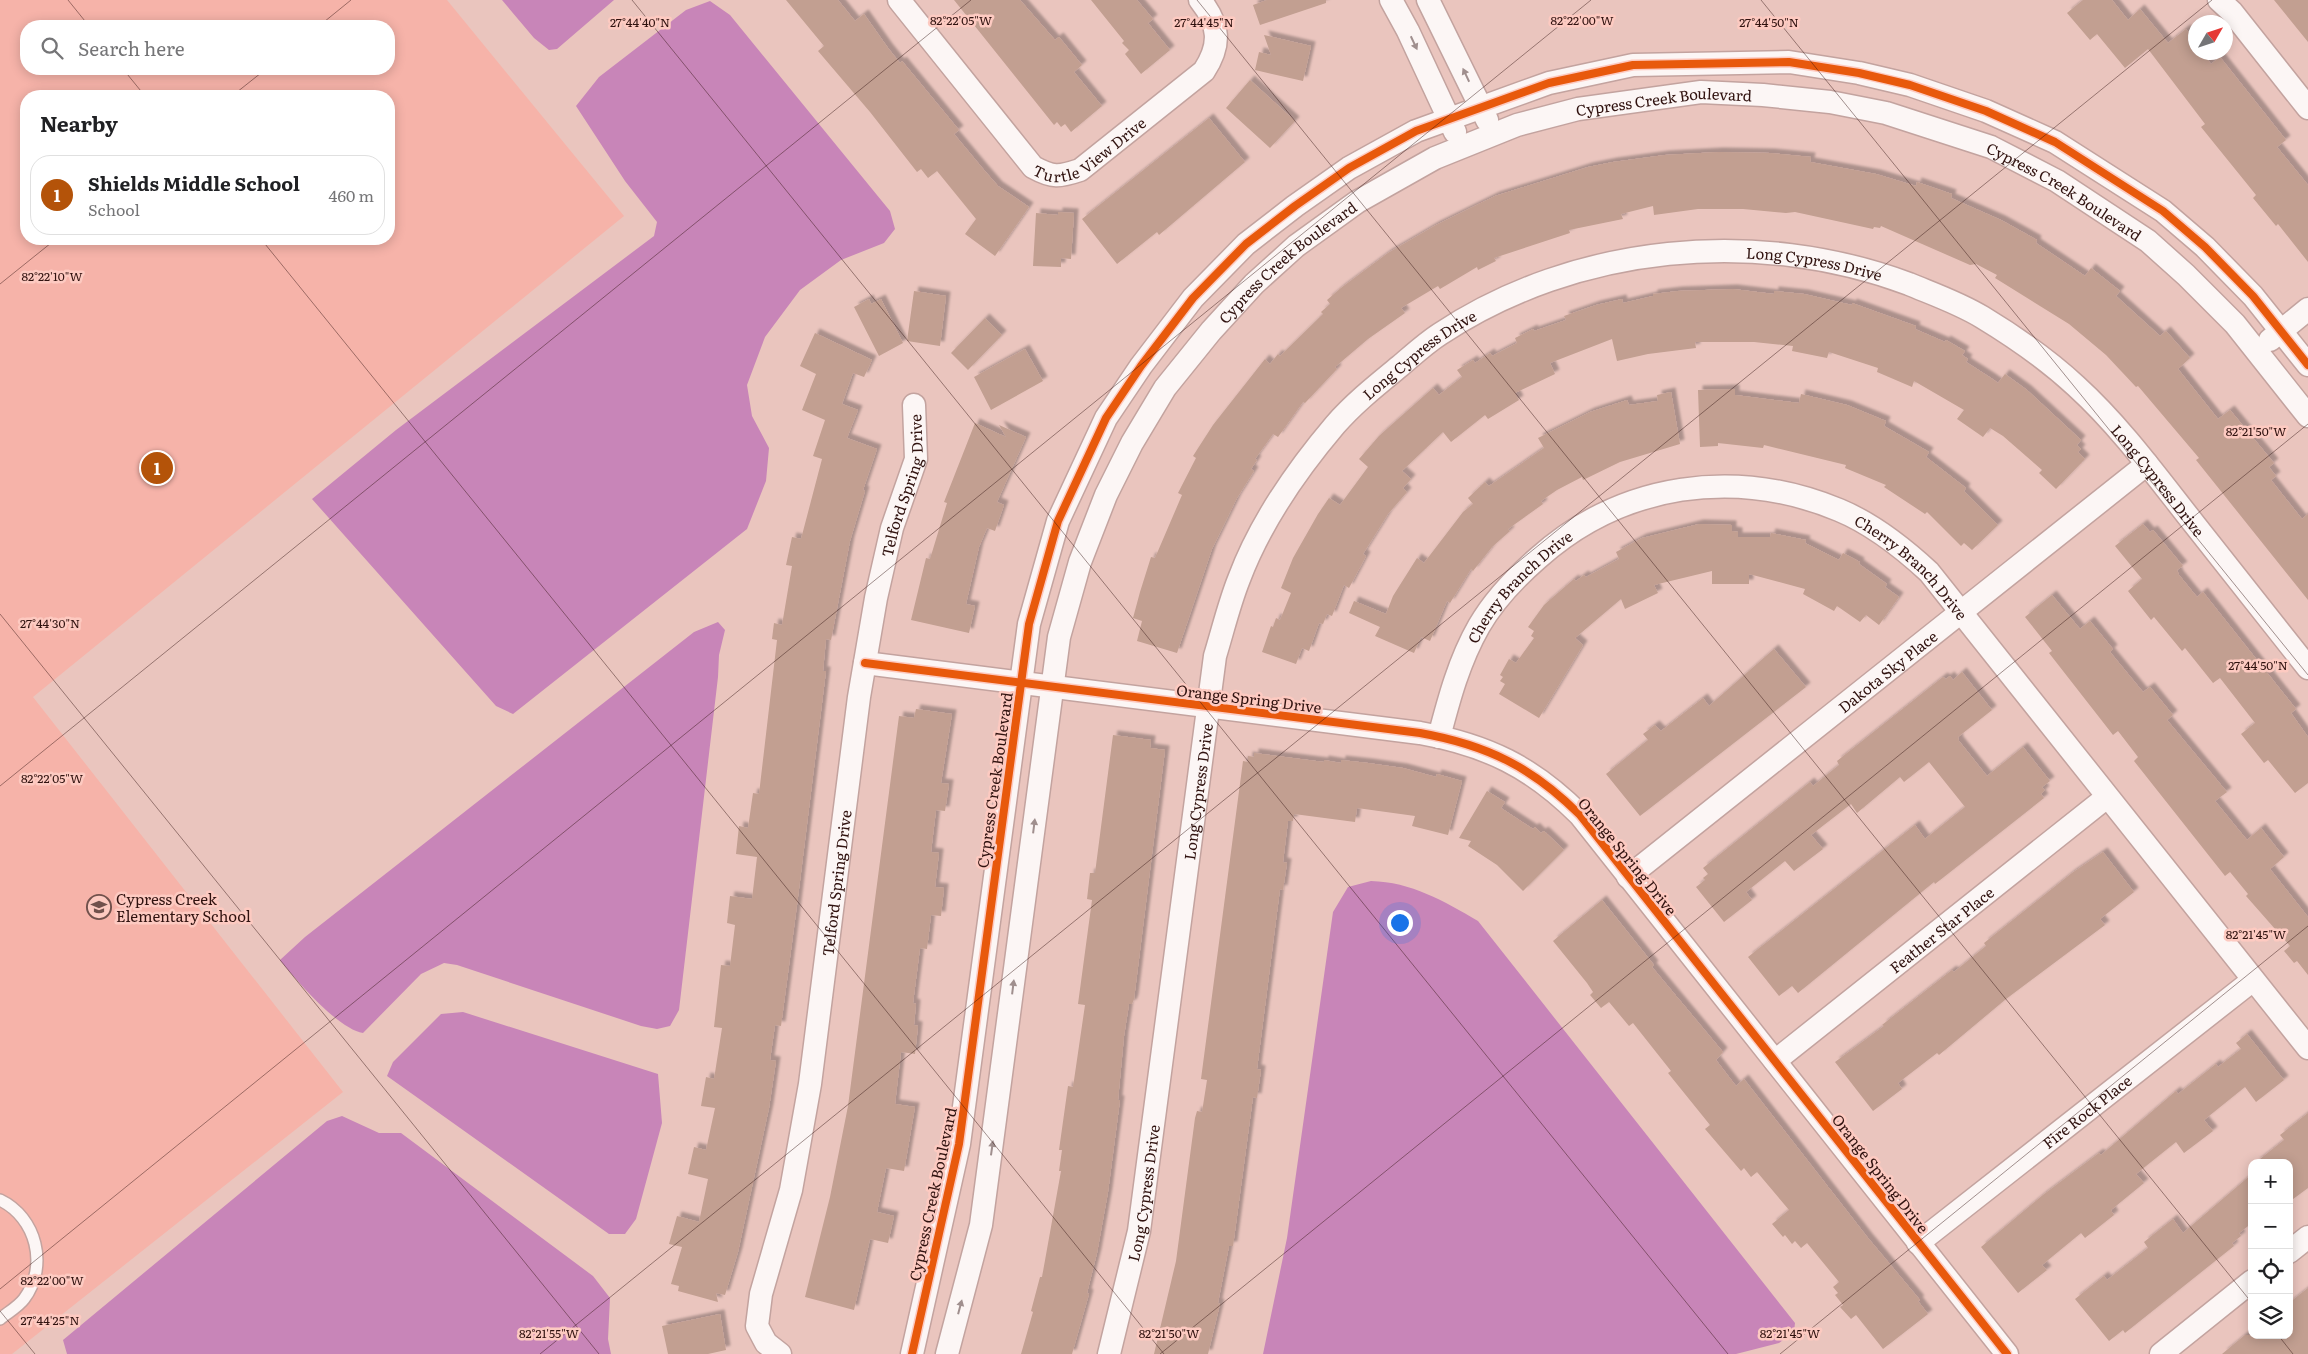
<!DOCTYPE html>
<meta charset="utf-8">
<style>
body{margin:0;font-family:Literata,serif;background:#f2f2f2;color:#202124}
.controls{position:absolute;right:15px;bottom:15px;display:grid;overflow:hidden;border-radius:10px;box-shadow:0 2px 12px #0003}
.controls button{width:45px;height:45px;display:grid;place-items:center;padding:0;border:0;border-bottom:1px solid #e0e0e0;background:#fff;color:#202124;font:25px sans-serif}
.compass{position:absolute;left:2188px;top:15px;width:45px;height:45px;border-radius:50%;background:#fff;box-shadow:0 2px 12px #0003;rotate:51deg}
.you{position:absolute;left:1399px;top:922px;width:18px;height:18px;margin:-12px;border:4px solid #fff;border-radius:50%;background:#1a73e8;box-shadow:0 0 0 8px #1a73e833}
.badge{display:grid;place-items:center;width:32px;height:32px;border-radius:50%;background:#b45309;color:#fff;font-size:16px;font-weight:700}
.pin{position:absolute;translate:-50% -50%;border:2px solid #fff;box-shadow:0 1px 5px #0006}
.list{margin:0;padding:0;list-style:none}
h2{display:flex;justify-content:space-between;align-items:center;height:65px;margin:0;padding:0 20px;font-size:21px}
h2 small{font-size:16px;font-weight:400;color:#757577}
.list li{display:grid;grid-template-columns:32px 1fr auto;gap:15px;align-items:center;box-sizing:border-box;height:80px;margin:0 10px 10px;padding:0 10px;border:1px solid #e0e0e0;border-radius:20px}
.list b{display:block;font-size:19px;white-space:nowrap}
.list p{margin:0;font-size:16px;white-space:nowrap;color:#757577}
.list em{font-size:16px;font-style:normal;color:#757577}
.icon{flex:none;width:28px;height:28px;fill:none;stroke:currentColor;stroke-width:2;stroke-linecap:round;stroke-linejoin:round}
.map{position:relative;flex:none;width:2308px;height:1354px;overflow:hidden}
.search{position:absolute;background:#fff;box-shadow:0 2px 12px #0003;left:20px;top:20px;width:375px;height:55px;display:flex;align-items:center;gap:12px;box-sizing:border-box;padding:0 18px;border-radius:20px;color:#757577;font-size:19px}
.panel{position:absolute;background:#fff;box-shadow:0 2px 12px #0003;left:20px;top:90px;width:375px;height:155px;border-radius:20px}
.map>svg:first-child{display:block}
</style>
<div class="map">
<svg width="2308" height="1354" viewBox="0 0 2308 1354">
<defs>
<filter id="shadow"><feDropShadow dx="4.5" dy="-4.5" stdDeviation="1" flood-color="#0004"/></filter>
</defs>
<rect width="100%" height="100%" fill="#eac5be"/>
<path fill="#f6b3a9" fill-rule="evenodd" d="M0,0H447L624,216L33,697L343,1092L12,1354H0ZM26,26H389V69H26ZM26,96H389V239H26Z"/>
<path fill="#c885b8" d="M502,0H614L557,49L549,50L534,38Z
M710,1L730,15L890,211L895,229L884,243L841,260L800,290L765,337L747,385L752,416L769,448L766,481L747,529L513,714L496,706L312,499L396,430L654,236L657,222L625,181L576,106L599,77L686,10Z
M718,622L725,630L719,655L718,677L679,1010L670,1026L657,1029L641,1026L457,965L444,963L421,974L363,1033C338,1029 296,980 280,960L305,937L694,632Z
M1371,881C1411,882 1444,901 1478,921L1795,1323L1794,1332L1779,1343L1736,1354H1263L1287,1238L1333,912L1348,887Z
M463,1012L658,1074L662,1123L636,1219L625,1234H609L387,1076L393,1062L441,1014Z
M342,1116L379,1133H401L593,1276L610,1298L608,1339L611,1354H67L63,1340L327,1121Z"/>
<path fill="#c29f91" filter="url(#shadow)" d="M786,0H838L855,21L864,14L888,48L900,63L902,61L959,130L954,134L984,170L998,186L1029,207L995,256L965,234L976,219L937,171L928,178L921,169L917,172L870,112L818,51L824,46Z
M954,0H1020L1055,40L1059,37L1082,65L1074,72L1102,106L1071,132L1065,124L1061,127L1057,122L1054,125Z
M1091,0H1137L1153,19L1148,23L1170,50L1141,74L1125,54L1129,50L1122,43L1124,41Z
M1267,0H1326V3L1260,25L1253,5Z
M2083,0H2112L2128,20L2140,9L2168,43L2186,29L2196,41V52H2202L2211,64L2220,57L2286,140L2277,147L2308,185V262L2278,224L2276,226L2253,198L2256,195L2201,127L2205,124L2148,49L2125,68L2097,34L2090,40L2067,13Z
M2274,0H2308V42Z
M1264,35L1311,46L1303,81L1255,70L1259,52L1271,55Z
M1250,80L1295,121L1270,148L1226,108Z
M1209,118L1245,162L1159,235L1157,232L1117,264L1082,219Z
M1719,152L1770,153L1811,157L1810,162L1876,174L1916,186L1917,182L1952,194L1951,198L2001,220L2037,240L2036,243L2085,276L2091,268L2120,291L2116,296L2160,336L2166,331L2190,358L2178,369L2218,419L2230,410L2274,463L2269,467L2276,476L2271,480L2302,519L2308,514V600L2196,460L2199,458L2138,386L2136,387L2106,355L2069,324L1995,278L1997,275L1976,264L1970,265L1881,226L1880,228L1874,227L1873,229L1795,212L1786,213L1743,209H1698L1654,215L1653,206L1621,214L1623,219L1569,230L1570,233L1494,258L1496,261L1478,270L1477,267L1440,289L1438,286L1401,308L1405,313L1368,339L1335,367L1337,369L1305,403L1303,402L1278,437L1273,434L1255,459L1257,460L1251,469L1254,471L1237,498L1212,549L1177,653L1137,641L1142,621L1133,618L1140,592L1151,557L1155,558L1182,495L1178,493L1196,458L1193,456L1213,425L1265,359L1270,364L1278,354L1280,356L1323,314L1321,312L1330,304L1327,300L1341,288L1388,253L1436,225L1495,196L1588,167L1613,162L1665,155Z
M1058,212L1074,213L1071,259L1061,258V267L1033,266L1036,213L1058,215Z
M1733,289L1774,294V291L1804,294L1852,305V303L1916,326L1915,329L1945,342L1946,340L1965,351L1962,355L1968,359L1966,362L1991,378L1998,383L2005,374L2027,390L2081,440L2077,445L2081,449L2078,452L2085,459L2056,489L2039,473L2042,470L2003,436L1990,428L1983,437L1957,419L1964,410L1914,381L1912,387L1877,372L1878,368L1829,352L1827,358L1792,351L1793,346L1754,342H1695L1696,348L1648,354L1617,361L1612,339L1550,363L1555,374L1515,393L1519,400L1488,419L1485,415L1451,442L1443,432L1402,471L1411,479L1403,488L1407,492L1388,514L1363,554L1366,556L1349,588L1344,585L1332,616L1327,614L1323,624L1319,623L1309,651L1302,648L1296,664L1262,652L1271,626L1273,627L1276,618L1280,620L1291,593L1281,588L1293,558L1318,514L1329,498L1340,505L1368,467L1359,459L1379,436L1433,388L1439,395L1462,377L1457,370L1473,360L1475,363L1490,353L1492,356L1517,343L1515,338L1533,329L1534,331L1566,320L1564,316L1596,305L1622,299L1623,303L1653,296V294L1678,291Z
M914,291L946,296L940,346L907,341Z
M869,299L871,304L881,299L903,343L879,356L854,307Z
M985,318L1002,335L968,370L951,353Z
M815,333L872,360L864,377L853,373L842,404L858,410L847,438L877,449L863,490L865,491L850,541L831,640L826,639L823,671H826L797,905L781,1026L775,1025L770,1060L776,1061L769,1108L738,1252L725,1295L716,1293L718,1302L678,1291L679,1286L671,1284L682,1247L669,1244L677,1216L699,1222L708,1179L688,1174L694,1147L706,1150L715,1108L701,1106L706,1077L714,1079L722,1028L714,1027L721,965L730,966L735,925L727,923L730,896L752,899L757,857L736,854L739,826L748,828L753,793L759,794L777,640L772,639L774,623L782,625L792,566L786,565L792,537L801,539L822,459L813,456L825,420L802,410L816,374L800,366Z
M1025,349L1043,381L991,410L974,377Z
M1735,389V395L1799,403L1801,394L1847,405L1886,421L1884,426L1929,452L1926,457L1966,488L1964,491L1998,525L1972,550L1964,543L1961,546L1927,512L1925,514L1884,487L1886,485L1845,468L1846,465L1764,445L1763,448L1718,443V446L1700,447L1698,390Z
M1671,392L1680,444L1620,462L1583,480L1582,477L1557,490L1541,501L1543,504L1508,529L1510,531L1492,547L1473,571L1471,569L1450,603L1447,601L1430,641L1421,637L1414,653L1375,636L1380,627L1349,613L1354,601L1386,614L1393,596L1417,558L1424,563L1463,512L1473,504L1468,498L1485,482L1489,486L1544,448L1538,438L1590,412L1627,400L1629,405L1658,401L1657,395Z
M975,423L1006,437L999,425L1026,437L997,502L1004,505L995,531L987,528L979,547L966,604L975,606L969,633L911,620L926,558L930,559L947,503L944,502Z
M1699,524L1732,525V531L1738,532V537H1770L1771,533L1806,540L1805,543L1839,560L1843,553L1860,562L1859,564L1887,584L1885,587L1899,597L1879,625L1866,615L1860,622L1837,606L1834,611L1803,594L1805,589L1749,574V584H1712V571L1654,585L1658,593L1625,609L1621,599L1575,638L1583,645L1539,718L1499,694L1505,684L1500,681L1503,677L1500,675L1509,659L1516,663L1534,638L1531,636L1534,631L1528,627L1544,605L1574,579L1576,581L1584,575L1586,577L1619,559L1616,552L1642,538Z
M2143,524L2150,532L2153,530L2183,566L2177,570L2179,575L2197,597L2203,592L2296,709L2291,713L2308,737V783L2295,793L2268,760L2264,763L2241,734L2255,723L2220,678L2213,683L2185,648L2182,651L2154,617L2151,620L2128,591L2142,579L2115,546Z
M2052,595L2080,629L2090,621L2113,649L2110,652L2143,692L2150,687L2173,715L2167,720L2227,792L2215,801L2247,840L2261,828L2284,857L2270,869L2308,917V975L2297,961L2294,963L2284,951L2290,946L2246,896L2248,894L2230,872L2225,876L2134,761L2138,757L2118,731L2113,735L2049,653L2052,651L2025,617Z
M1774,649L1806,687L1640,816L1606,774L1648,740L1643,734L1655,725L1661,731L1703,698L1709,706Z
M1962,672L1992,710L1958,737L1959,741L1987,776L2023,747L2050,781L2042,787L2045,790L2041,794L2044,798L1935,884L1934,882L1798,993L1792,986L1779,996L1748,957L1915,825L1925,839L1965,807L1929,762L1904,782L1900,777L1857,813L1851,804L1811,835L1823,849L1794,871L1785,861L1746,892L1752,900L1724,922L1696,887L1705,880L1703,878L1708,874L1703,868L1810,782L1813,786L1839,765L1837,761L1943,677L1946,679L1950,676L1953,680Z
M916,709L952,714L941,783L949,784L945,811L936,810L931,852L939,853L935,887L944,888L941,916L931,915L927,949L920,948L913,1003L916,1004L914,1025L918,1026L915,1054L901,1052L895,1104L915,1107L904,1171L886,1168L877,1212L894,1216L888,1243L870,1239L854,1310L805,1297L830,1197L848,1106L899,716L914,718Z
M1113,735L1151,740L1150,748L1165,750L1134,999L1132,1004H1129L1124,1036L1118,1100H1120L1108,1192L1097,1253L1087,1293L1089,1294L1072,1354H1021L1033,1312L1031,1311L1040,1277H1042L1061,1171H1059L1062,1150H1059L1068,1086L1073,1087L1085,1005L1078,1004L1092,900L1087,899L1090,873H1095Z
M1254,753L1324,762V760L1341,763V760L1368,763L1403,768L1436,777L1437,774L1462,781L1448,835L1412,826L1415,816L1357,808L1355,822L1294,814L1293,821H1288L1283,862L1287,863L1283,890L1280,889L1257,1069L1261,1070L1257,1098L1253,1097L1233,1246H1229L1218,1303L1220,1304L1208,1354H1154L1176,1261L1195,1118L1197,1111L1202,1112L1207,1080L1201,1079L1243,761L1248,762V756L1254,757Z
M1487,791L1505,802L1501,808L1533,829L1535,827L1541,833L1544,831L1564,850L1523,891L1497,865L1468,846L1471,841L1459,838Z
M2103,852L2134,892L2100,919L2105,925L2006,999L1939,1055L1937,1053L1898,1083L1902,1089L1873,1111L1835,1062L1884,1026L1882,1025L1952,970L1954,972L1986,946L1984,943L2072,873Z
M1602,900L1654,965L1652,967L1723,1052L1716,1060L1736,1086L1744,1079L1868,1238L1920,1300L1918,1301L1928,1314L1883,1349L1856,1315L1851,1319L1840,1307L1843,1305L1835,1295L1838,1293L1833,1287L1839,1282L1807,1243L1801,1248L1795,1241L1792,1244L1785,1235L1783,1237L1772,1224L1789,1210L1757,1172L1751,1177L1744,1168L1741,1171L1705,1129L1710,1125L1668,1073L1671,1071L1633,1023L1629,1026L1609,1002L1601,1008L1590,995L1593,992L1587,983L1553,941Z
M2247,1034L2284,1080L2256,1102L2245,1087L2204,1120L2213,1131L2184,1153L2176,1142L2136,1174L2144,1183L2111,1210L2114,1215L2085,1238L2081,1233L2042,1265L2047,1270L2018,1293L1981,1247L2043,1195L2099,1153L2101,1155L2176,1091L2178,1094L2216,1064L2218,1067L2241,1049L2236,1043Z
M2308,1113V1188L2289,1202V1163H2255L2284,1140L2280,1135Z
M2252,1174V1223L2239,1233L2241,1236L2232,1243L2234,1246L2125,1333L2123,1330L2109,1341L2075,1299L2104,1276L2107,1280L2148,1248L2144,1242L2173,1219L2183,1233Z
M2308,1288V1354H2222L2245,1335H2289V1303Z
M720,1314L726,1350L708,1354H668L662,1326Z"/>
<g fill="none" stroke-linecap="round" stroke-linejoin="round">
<defs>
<path id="service" d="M0,1200C36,1217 49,1266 24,1299C18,1307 7,1313 0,1319"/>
<g id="minor">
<path id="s1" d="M899,0L1033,167C1053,178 1059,177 1080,170L1204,71C1221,45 1220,25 1200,0"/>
<path d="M1391,0L1408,31L1455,132"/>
<path d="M1428,0L1487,120"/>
<path d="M2219,0L2232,12L2308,108"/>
<path d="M2270,340L2308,309"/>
<path d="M865,663L1420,733C1487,745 1532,767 1580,815L2007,1354"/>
<path id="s2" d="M1439,737C1449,699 1459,661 1479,626C1494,600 1515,578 1538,558C1622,483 1735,467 1839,510C1873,524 1902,547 1929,572L2308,1048"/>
<path id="s3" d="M1628,877L2147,464"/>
<path id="s4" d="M1775,1061L2107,797"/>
<path id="s5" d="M1918,1243L2253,980"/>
<path d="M2289,1252L2308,1237"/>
<path id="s6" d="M780,1354L766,1343L757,1326L761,1294L791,1190L810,1084L859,697L876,598L892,528L916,459L914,405"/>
<path d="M912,1354L959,1144L1029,624L1058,521L1106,418L1141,366L1193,298L1246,244L1295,206L1349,168L1416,131L1549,83L1633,65L1789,62L1859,73L1910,85L1986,111L2055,142L2163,211L2205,247L2253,296L2308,365"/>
<path id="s7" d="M947,1354L981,1225L1059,637L1080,562L1106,495L1132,443L1165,388L1211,331L1254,284L1296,246L1357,202L1435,158L1517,125L1578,109L1701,92L1763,95L1830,102L1886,113L1991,147L2057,181L2148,241L2186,275L2235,324L2308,416"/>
<path id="s8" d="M1109,1354L1139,1231L1215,656C1223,630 1229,604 1239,579C1260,523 1296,471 1335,425C1354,403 1378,384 1400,366C1413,355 1426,343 1440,334C1576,244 1757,227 1909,284C1933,294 1959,303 1982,317C2015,337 2048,360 2076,386C2121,427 2157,477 2195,525C2232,572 2270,620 2308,668"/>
<path d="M2161,1354L2252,1281"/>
</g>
</defs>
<use href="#service" stroke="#c3a39f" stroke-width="14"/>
<use href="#minor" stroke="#c3a39f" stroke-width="25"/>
<use href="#service" stroke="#fcf6f5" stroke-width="11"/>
<use href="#minor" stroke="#fcf6f5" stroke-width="22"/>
<defs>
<path id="cycleway" d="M865,663L1420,733C1487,745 1532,767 1580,815L2007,1354
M912,1354L959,1144L1029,624L1058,521L1106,418L1141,366L1193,298L1246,244L1295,206L1349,168L1416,131L1549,83L1633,65L1789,62L1859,73L1910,85L1986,111L2055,142L2163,211L2205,247L2253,296L2308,365"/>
</defs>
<use href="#cycleway" stroke="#fdcac1" stroke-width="11"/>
<use href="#cycleway" stroke="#e8590c" stroke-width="8"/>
</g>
<defs><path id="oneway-solid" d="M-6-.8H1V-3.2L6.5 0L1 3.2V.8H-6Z" transform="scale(1.25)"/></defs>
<g fill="#a08f8e">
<use href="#oneway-solid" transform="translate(1414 43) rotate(65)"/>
<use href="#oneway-solid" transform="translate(1466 75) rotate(-115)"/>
<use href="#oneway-solid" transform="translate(1034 826) rotate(-83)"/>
<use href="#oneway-solid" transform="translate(1013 987) rotate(-83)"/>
<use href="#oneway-solid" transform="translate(992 1148) rotate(-82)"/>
<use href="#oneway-solid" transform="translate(960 1307) rotate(-75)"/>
</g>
<path fill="none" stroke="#30120f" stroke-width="1" stroke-opacity="0.45" d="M68,0L89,26M632,0L1728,1354M1197,0L2252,1303M1761,0L2308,675M319,26L351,0M123,69L145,96M232,96L266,69M261,239L1164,1354M0,284L56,239M0,614L599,1354M0,786L971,0M0,1289L1591,0M0,1311L35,1354M2278,1335L2293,1354M540,1354L2212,0M1160,1354L2308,424M1780,1354L2308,926"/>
<defs>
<symbol id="school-ring" viewBox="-11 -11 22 22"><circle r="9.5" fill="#fdcac1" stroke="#71514c" stroke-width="1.5"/><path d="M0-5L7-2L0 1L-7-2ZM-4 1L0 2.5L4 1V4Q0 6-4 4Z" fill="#71514c"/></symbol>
</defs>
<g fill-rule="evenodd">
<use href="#school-ring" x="85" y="893" width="28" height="28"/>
</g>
<g text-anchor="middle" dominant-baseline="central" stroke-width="5" stroke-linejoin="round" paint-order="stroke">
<g font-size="15" fill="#30120f" stroke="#fdcac1">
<text stroke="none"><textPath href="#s7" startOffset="1595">Cypress Creek Boulevard</textPath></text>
<text stroke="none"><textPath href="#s1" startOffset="280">Turtle View Drive</textPath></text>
<text stroke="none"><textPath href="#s7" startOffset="2015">Cypress Creek Boulevard</textPath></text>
<text stroke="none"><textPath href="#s7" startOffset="1175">Cypress Creek Boulevard</textPath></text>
<text stroke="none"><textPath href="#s8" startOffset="1500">Long Cypress Drive</textPath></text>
<text stroke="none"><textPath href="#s8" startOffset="1080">Long Cypress Drive</textPath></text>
<text stroke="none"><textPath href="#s8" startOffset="1920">Long Cypress Drive</textPath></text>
<text stroke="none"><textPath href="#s6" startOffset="892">Telford Spring Drive</textPath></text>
<text stroke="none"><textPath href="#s2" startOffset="624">Cherry Branch Drive</textPath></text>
<text stroke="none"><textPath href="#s2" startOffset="175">Cherry Branch Drive</textPath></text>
<text stroke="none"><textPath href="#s3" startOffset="331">Dakota Sky Place</textPath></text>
<text transform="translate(1249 698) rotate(7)">Orange Spring Drive</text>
<text transform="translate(994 780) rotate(-82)">Cypress Creek Boulevard</text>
<text stroke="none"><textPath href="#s8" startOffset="570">Long Cypress Drive</textPath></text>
<text transform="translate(1628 856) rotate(51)">Orange Spring Drive</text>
<text stroke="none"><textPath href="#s6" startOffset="488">Telford Spring Drive</textPath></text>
<text stroke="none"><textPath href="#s4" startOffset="212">Feather Star Place</textPath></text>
<text stroke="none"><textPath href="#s5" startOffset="214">Fire Rock Place</textPath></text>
<text transform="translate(1881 1173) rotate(52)">Orange Spring Drive</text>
<text stroke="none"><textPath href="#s8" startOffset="165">Long Cypress Drive</textPath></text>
<text transform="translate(932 1194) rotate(-78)">Cypress Creek Boulevard</text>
</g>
<g font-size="15" fill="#30120f" stroke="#fdcac1" text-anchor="start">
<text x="116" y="898">Cypress Creek<tspan x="116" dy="17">Elementary School</tspan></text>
</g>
</g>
<g font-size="12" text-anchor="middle" fill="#30120f" stroke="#fdcac1" stroke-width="5" stroke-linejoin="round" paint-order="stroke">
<text x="961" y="25">82°22'05"W</text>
<text x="1582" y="25">82°22'00"W</text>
<text x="640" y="27">27°44'40"N</text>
<text x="1204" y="27">27°44'45"N</text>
<text x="1769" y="27">27°44'50"N</text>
<text x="52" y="281">82°22'10"W</text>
<text x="2256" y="436">82°21'50"W</text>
<text x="50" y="628">27°44'30"N</text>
<text x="2258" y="670">27°44'50"N</text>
<text x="52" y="783">82°22'05"W</text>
<text x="2256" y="939">82°21'45"W</text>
<text x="52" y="1285">82°22'00"W</text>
<text x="50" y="1325">27°44'25"N</text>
<text x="549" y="1338">82°21'55"W</text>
<text x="1169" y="1338">82°21'50"W</text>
<text x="1790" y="1338">82°21'45"W</text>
</g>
</svg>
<div class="controls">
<button>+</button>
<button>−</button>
<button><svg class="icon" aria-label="locate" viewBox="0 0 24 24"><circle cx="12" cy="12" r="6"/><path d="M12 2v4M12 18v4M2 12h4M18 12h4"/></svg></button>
<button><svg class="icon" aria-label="layers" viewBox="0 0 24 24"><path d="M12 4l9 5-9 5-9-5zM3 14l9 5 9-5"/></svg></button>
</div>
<svg class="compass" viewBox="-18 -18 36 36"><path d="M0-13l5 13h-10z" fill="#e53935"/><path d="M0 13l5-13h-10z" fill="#757577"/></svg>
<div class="you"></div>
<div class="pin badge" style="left:157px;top:468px">1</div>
<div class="search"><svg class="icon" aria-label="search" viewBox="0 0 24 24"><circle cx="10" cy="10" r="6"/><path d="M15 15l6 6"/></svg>Search here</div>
<section class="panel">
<h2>Nearby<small></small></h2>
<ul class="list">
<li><span class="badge">1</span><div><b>Shields Middle School</b><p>School</p></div><em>460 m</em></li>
</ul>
</section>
</div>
